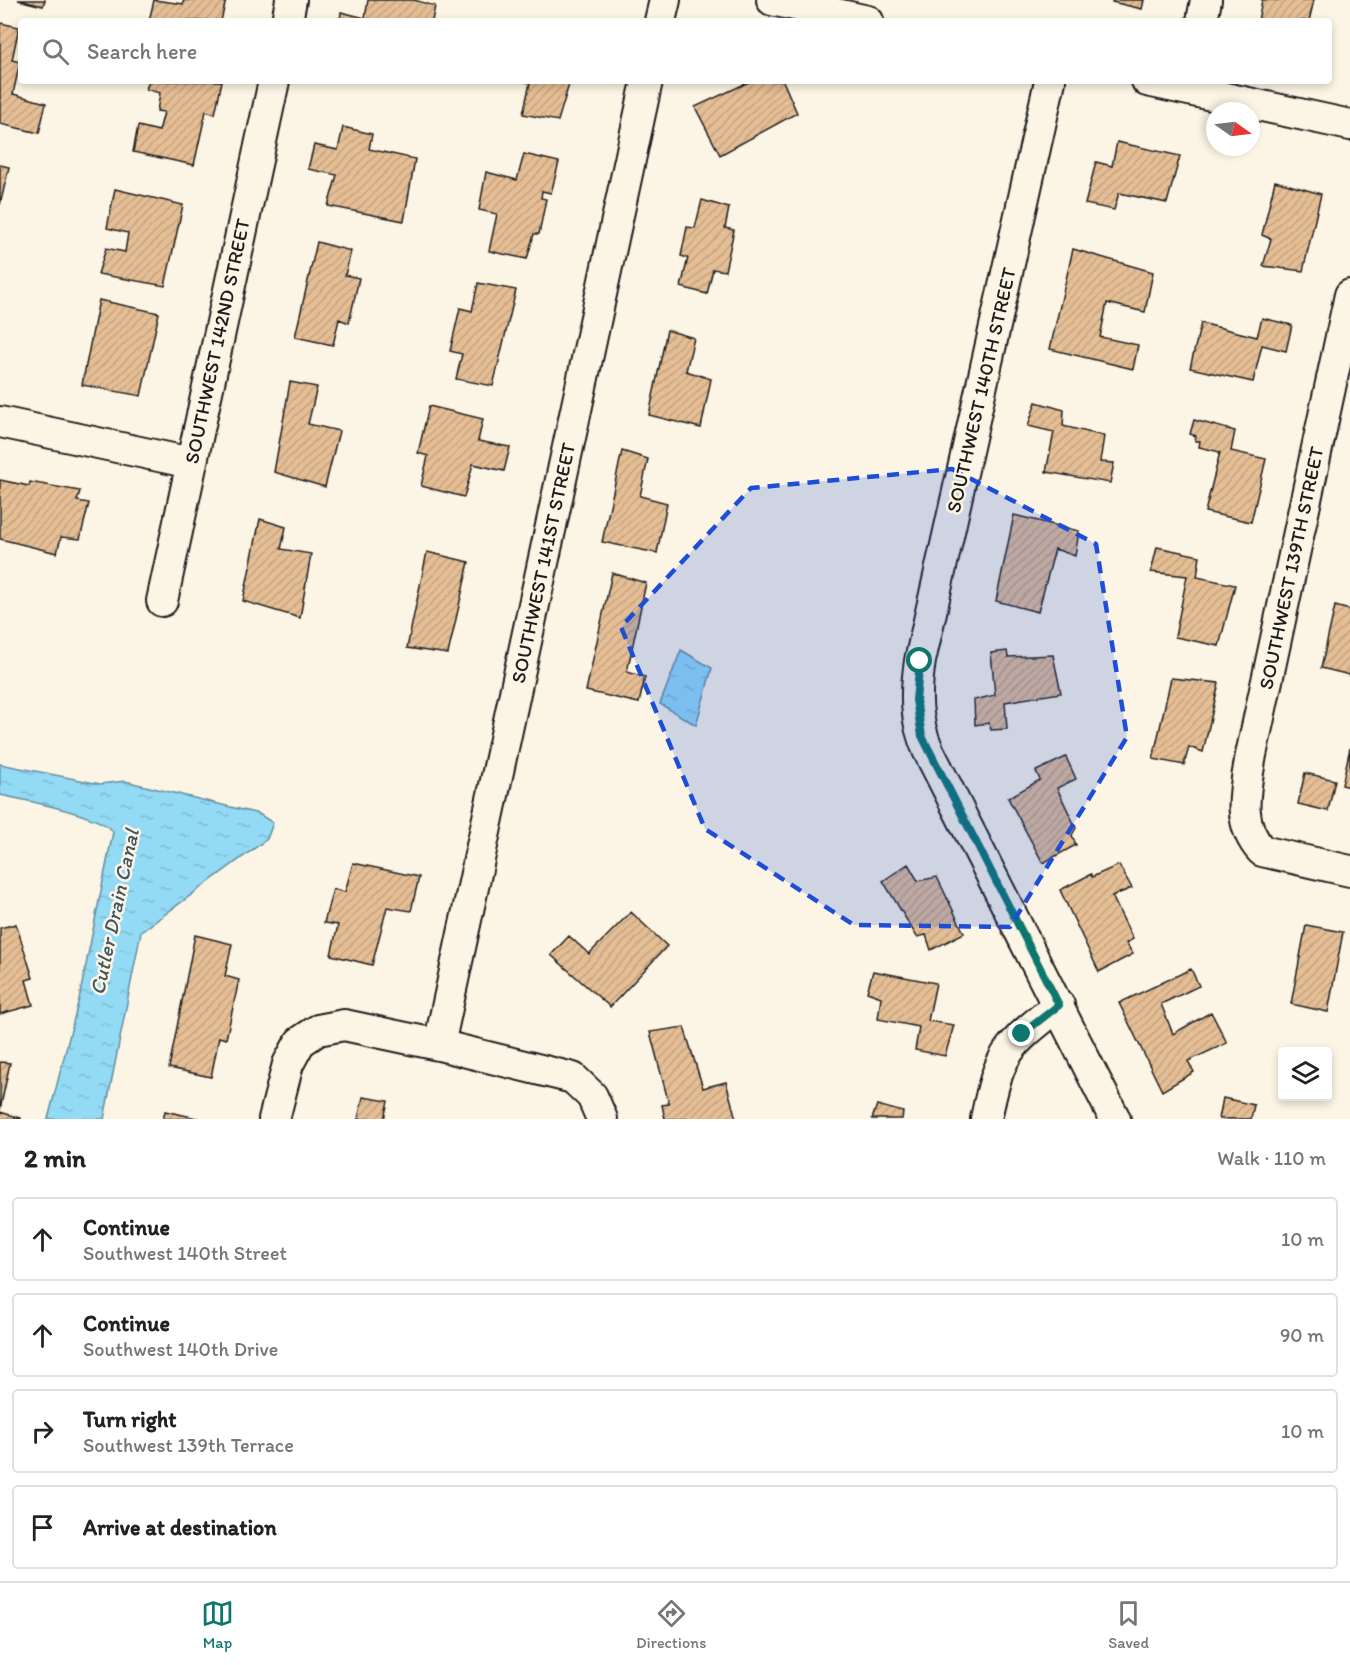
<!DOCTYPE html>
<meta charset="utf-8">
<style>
body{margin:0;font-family:Itim,sans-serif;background:#f2f2f2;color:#222}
.controls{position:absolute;right:18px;bottom:18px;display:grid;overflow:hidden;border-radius:6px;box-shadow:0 3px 9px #0003}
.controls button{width:54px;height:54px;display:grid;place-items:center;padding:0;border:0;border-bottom:2px solid #e0e0e0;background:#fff;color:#222;font:30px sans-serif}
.compass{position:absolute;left:1206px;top:102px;width:54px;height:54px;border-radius:50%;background:#fff;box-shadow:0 3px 9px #0003;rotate:104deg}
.stop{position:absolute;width:18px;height:18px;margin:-14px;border:4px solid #0f766e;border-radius:50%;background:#fff}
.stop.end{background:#0f766e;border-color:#fff;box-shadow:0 2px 6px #0008}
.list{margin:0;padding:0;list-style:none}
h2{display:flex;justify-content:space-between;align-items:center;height:78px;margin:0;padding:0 24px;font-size:26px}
h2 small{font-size:20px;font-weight:400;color:#767676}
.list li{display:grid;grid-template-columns:39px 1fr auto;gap:18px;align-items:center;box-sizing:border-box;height:84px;margin:0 12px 12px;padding:0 12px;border:2px solid #e0e0e0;border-radius:6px}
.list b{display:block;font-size:22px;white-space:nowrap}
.list p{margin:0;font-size:20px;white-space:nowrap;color:#767676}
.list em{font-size:20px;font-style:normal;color:#767676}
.icon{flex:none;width:33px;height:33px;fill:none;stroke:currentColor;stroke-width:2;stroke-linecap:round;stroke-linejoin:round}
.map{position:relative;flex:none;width:1350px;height:1119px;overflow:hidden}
.search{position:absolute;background:#fff;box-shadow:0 3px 9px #0003;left:18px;right:18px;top:18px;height:66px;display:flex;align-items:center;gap:15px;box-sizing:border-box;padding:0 21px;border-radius:6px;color:#767676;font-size:22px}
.sheet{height:462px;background:#fff}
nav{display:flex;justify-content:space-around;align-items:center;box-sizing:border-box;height:84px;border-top:2px solid #e0e0e0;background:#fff;font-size:16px;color:#767676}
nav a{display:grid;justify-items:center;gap:3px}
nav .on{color:#0f766e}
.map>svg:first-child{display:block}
</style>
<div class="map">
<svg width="1350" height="1119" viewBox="0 0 1350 1119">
<defs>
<pattern id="water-ripples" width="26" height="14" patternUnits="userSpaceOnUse" patternTransform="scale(1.5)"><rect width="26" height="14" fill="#93daf5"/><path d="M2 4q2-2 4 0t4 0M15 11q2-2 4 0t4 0" fill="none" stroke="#7ebad1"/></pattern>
<pattern id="building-hatch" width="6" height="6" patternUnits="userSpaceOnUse" patternTransform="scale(1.5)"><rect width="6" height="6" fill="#e5be95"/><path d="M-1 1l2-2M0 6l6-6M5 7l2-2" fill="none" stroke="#c4a380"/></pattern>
</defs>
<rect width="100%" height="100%" fill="#fcf5e5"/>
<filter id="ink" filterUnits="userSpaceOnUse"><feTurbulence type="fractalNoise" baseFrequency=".0167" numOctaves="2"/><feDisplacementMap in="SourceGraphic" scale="12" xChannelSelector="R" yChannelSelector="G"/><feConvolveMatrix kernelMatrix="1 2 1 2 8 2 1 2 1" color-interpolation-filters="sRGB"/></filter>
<g filter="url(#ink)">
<path fill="url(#water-ripples)" stroke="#638e9e" stroke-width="1.5" d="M681,650L712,668L696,725L660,704Z
M0,764L100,784L125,781L259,814L273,823L267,839L141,932L104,1119H48L79,999L113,832C105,816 20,799 0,795Z"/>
<path fill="url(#building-hatch)" stroke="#1c1c1c" stroke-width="1.5" d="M18,0H45L43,6Z
M154,0L183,4L184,0H226L221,21H149Z
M368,0H414L435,6L432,21H340L341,12L365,18Z
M1113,0H1144L1142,9L1112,2Z
M1262,0H1314L1309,21H1258Z
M0,23L19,27L12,60L20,62L13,94L46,103L39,133L0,124Z
M149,81H222L215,114L206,111L194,165L133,152L138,126L159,131L164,112L157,111L160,93L146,89Z
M523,81H570L558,121L523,114L530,83Z
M751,81H783L797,113L720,155L695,107Z
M343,127L372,134L369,149L415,159L404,221L328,206L337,175L308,169L314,145L338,150Z
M1117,142L1180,156L1167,203L1119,193L1114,210L1085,204L1096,162L1112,166Z
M524,154L559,162L551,193L542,191L541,198L546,199L539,234H534L527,259L489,251L497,214L479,210L486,172L517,180Z
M0,165L9,167L0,205Z
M1275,181L1321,194L1303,271L1263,266L1271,239L1262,235Z
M115,189L183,205L165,286L98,274L106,248L125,252L128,233L107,228Z
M702,200L729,208L725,228L734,230L725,271L713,269L707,294L681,287L688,258L681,256L687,227L695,228Z
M317,242L351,251L345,275L359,278L349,323L339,319L333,345L295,337Z
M1073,249L1153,272L1145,312L1107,303L1100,337L1138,345L1133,369L1050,349Z
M478,283L516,290L493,386L456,379L462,354L450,351L460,308L472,311Z
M99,300L159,313L141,396L82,385Z
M1262,318L1292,325L1286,351L1262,345L1253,382L1190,368L1201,323L1257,337Z
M667,330L694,338L686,371L711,379L701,428L649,415Z
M290,382L317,387L308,424L339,431L325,487L274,472Z
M1036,402L1064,410L1063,426L1104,436L1100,462L1114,463L1110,483L1046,472L1054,432L1028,426Z
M429,406L483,419L478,441L510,447L504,471L473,464L464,497L421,486L428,456L418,453Z
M1194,420L1235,431L1231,451L1266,459L1251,522L1205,512L1220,452L1199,447L1200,441H1195L1196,436L1190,434Z
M622,451L648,459L640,496L667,503L657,553L602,542Z
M0,480L29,486L30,482L80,491L77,501L89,503L80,539L61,537L57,553L0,539Z
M1014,515L1079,531L1075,556L1055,549L1038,612L996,601Z
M260,519L286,527L281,549L311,554L300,618L243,601Z
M1157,547L1200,556L1197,577L1235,585L1219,646L1175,637L1187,576L1151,572Z
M427,552L469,562L448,654L407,648Z
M612,573L646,583L627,672L645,677L639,703L586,691Z
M1335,606L1350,610V675L1321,668Z
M1007,651L1008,657L1053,655L1061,693L1005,702L1007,729L991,730L989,723L975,725L974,700L995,695L991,653Z
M1171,678L1219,683L1203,752L1189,747L1184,765L1153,759Z
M1350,748V787L1342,785Z
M1066,757L1076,779L1057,788L1076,828L1072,835L1076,845L1043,863L1008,798L1040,780L1036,771Z
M1305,773L1335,780L1328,811L1298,804Z
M353,863L419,877L411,911L387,907L372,965L331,955L338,925L324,923L333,889L345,892Z
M908,864L918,881L937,877L964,933L931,950L926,935L917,937L883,881Z
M1119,865L1132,888L1112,896L1133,939L1126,943L1133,954L1099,972L1060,890L1091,874L1092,877Z
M631,912L667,946L610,1007L551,955L569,936L589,954Z
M16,924L33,978L26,980L33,1005L0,1014V928Z
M1306,925L1343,932L1328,1012L1291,1004Z
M195,935L232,944L225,976L239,980L226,1039L219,1037L211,1077L169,1068Z
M1191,969L1199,986L1161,1004L1173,1034L1211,1012L1227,1043L1188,1061L1194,1072L1162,1091L1119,1003Z
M873,971L936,983L928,1021L954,1025L945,1056L915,1050L919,1027L878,1019L881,997L867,992Z
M684,1027L703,1088L726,1082L736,1119H665L662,1105L669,1104L650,1032Z
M0,1062L10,1063L0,1110Z
M363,1097L388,1101L384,1119H358Z
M1223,1098L1254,1105L1251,1119H1219Z
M877,1105L903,1112L902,1119H872Z
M165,1111L201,1119H163Z
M0,1112L21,1118V1119H0Z"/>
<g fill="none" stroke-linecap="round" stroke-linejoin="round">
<defs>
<path id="minor" d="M772,0L868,21
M287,21L291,0
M660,21L665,0
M1202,21L1206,0
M1050,81L920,661C915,693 915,721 928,750L1115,1119
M1147,81L1350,125
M1350,295L1251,755C1245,790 1236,823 1262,851L1350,871
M0,422L191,463
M162,601L274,81
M439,1045L647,81
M274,1119L288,1064L300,1042L318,1030L344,1025L439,1045L573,1078L592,1096L602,1119
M986,1119C1000,1051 1006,1047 1059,1005"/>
</defs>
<use href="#minor" stroke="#1c1c1c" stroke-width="34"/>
<use href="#minor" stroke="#fcf5e5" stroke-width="30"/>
</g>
</g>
<g fill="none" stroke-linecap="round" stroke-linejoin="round" filter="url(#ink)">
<path stroke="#0f766e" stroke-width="8" d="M920,661L916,700L922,736L1059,1005L1022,1034"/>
</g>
<path fill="#1d4ed8" fill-opacity="0.2" stroke="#1d4ed8" stroke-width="4.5" stroke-dasharray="12 8" stroke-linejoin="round" d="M952,469L1096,544L1127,737L1010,927L854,925L705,829L621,627L751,488Z"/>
<g text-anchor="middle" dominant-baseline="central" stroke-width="5" stroke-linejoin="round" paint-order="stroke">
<g font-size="20" fill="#1c1c1c" stroke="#fcf5e5">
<text transform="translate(217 341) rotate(-78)">SOUTHWEST 142ND STREET</text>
<text transform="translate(981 390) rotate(-77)">SOUTHWEST 140TH STREET</text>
<text transform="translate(543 563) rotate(-78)">SOUTHWEST 141ST STREET</text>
<text transform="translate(1291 568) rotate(-78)">SOUTHWEST 139TH STREET</text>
</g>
<g font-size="21" font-style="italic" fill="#40555d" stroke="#fcf5e5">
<text transform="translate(114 912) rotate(-78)">Cutler Drain Canal</text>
</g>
</g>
</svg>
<div class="controls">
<button><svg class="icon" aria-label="layers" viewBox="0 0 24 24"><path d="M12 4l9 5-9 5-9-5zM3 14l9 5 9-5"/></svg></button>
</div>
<svg class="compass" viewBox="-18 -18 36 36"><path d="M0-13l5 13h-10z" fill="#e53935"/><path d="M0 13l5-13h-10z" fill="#767676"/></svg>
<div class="stop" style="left:920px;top:661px"></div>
<div class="stop end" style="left:1022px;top:1034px"></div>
<div class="search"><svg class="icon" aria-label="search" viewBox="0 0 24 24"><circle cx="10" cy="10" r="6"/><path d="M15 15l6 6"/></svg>Search here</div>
</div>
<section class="sheet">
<h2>2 min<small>Walk · 110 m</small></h2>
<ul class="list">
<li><svg class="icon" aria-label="ahead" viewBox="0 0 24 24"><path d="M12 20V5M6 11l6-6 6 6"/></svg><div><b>Continue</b><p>Southwest 140th Street</p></div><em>10 m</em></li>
<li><svg class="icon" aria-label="ahead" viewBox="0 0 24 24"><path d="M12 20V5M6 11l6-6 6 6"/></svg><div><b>Continue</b><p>Southwest 140th Drive</p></div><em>90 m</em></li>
<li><svg class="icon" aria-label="right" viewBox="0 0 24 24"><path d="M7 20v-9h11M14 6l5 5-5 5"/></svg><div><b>Turn right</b><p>Southwest 139th Terrace</p></div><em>10 m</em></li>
<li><svg class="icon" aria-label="arrive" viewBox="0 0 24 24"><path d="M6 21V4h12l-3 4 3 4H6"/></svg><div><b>Arrive at destination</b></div></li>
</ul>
</section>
<nav>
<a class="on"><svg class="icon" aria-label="map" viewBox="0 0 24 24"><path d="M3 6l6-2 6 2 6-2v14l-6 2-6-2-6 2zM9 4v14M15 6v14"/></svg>Map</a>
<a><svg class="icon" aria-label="directions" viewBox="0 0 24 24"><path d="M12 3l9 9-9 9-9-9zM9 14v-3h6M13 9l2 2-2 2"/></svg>Directions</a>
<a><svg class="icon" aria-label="saved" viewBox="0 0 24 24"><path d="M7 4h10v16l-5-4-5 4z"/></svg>Saved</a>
</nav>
